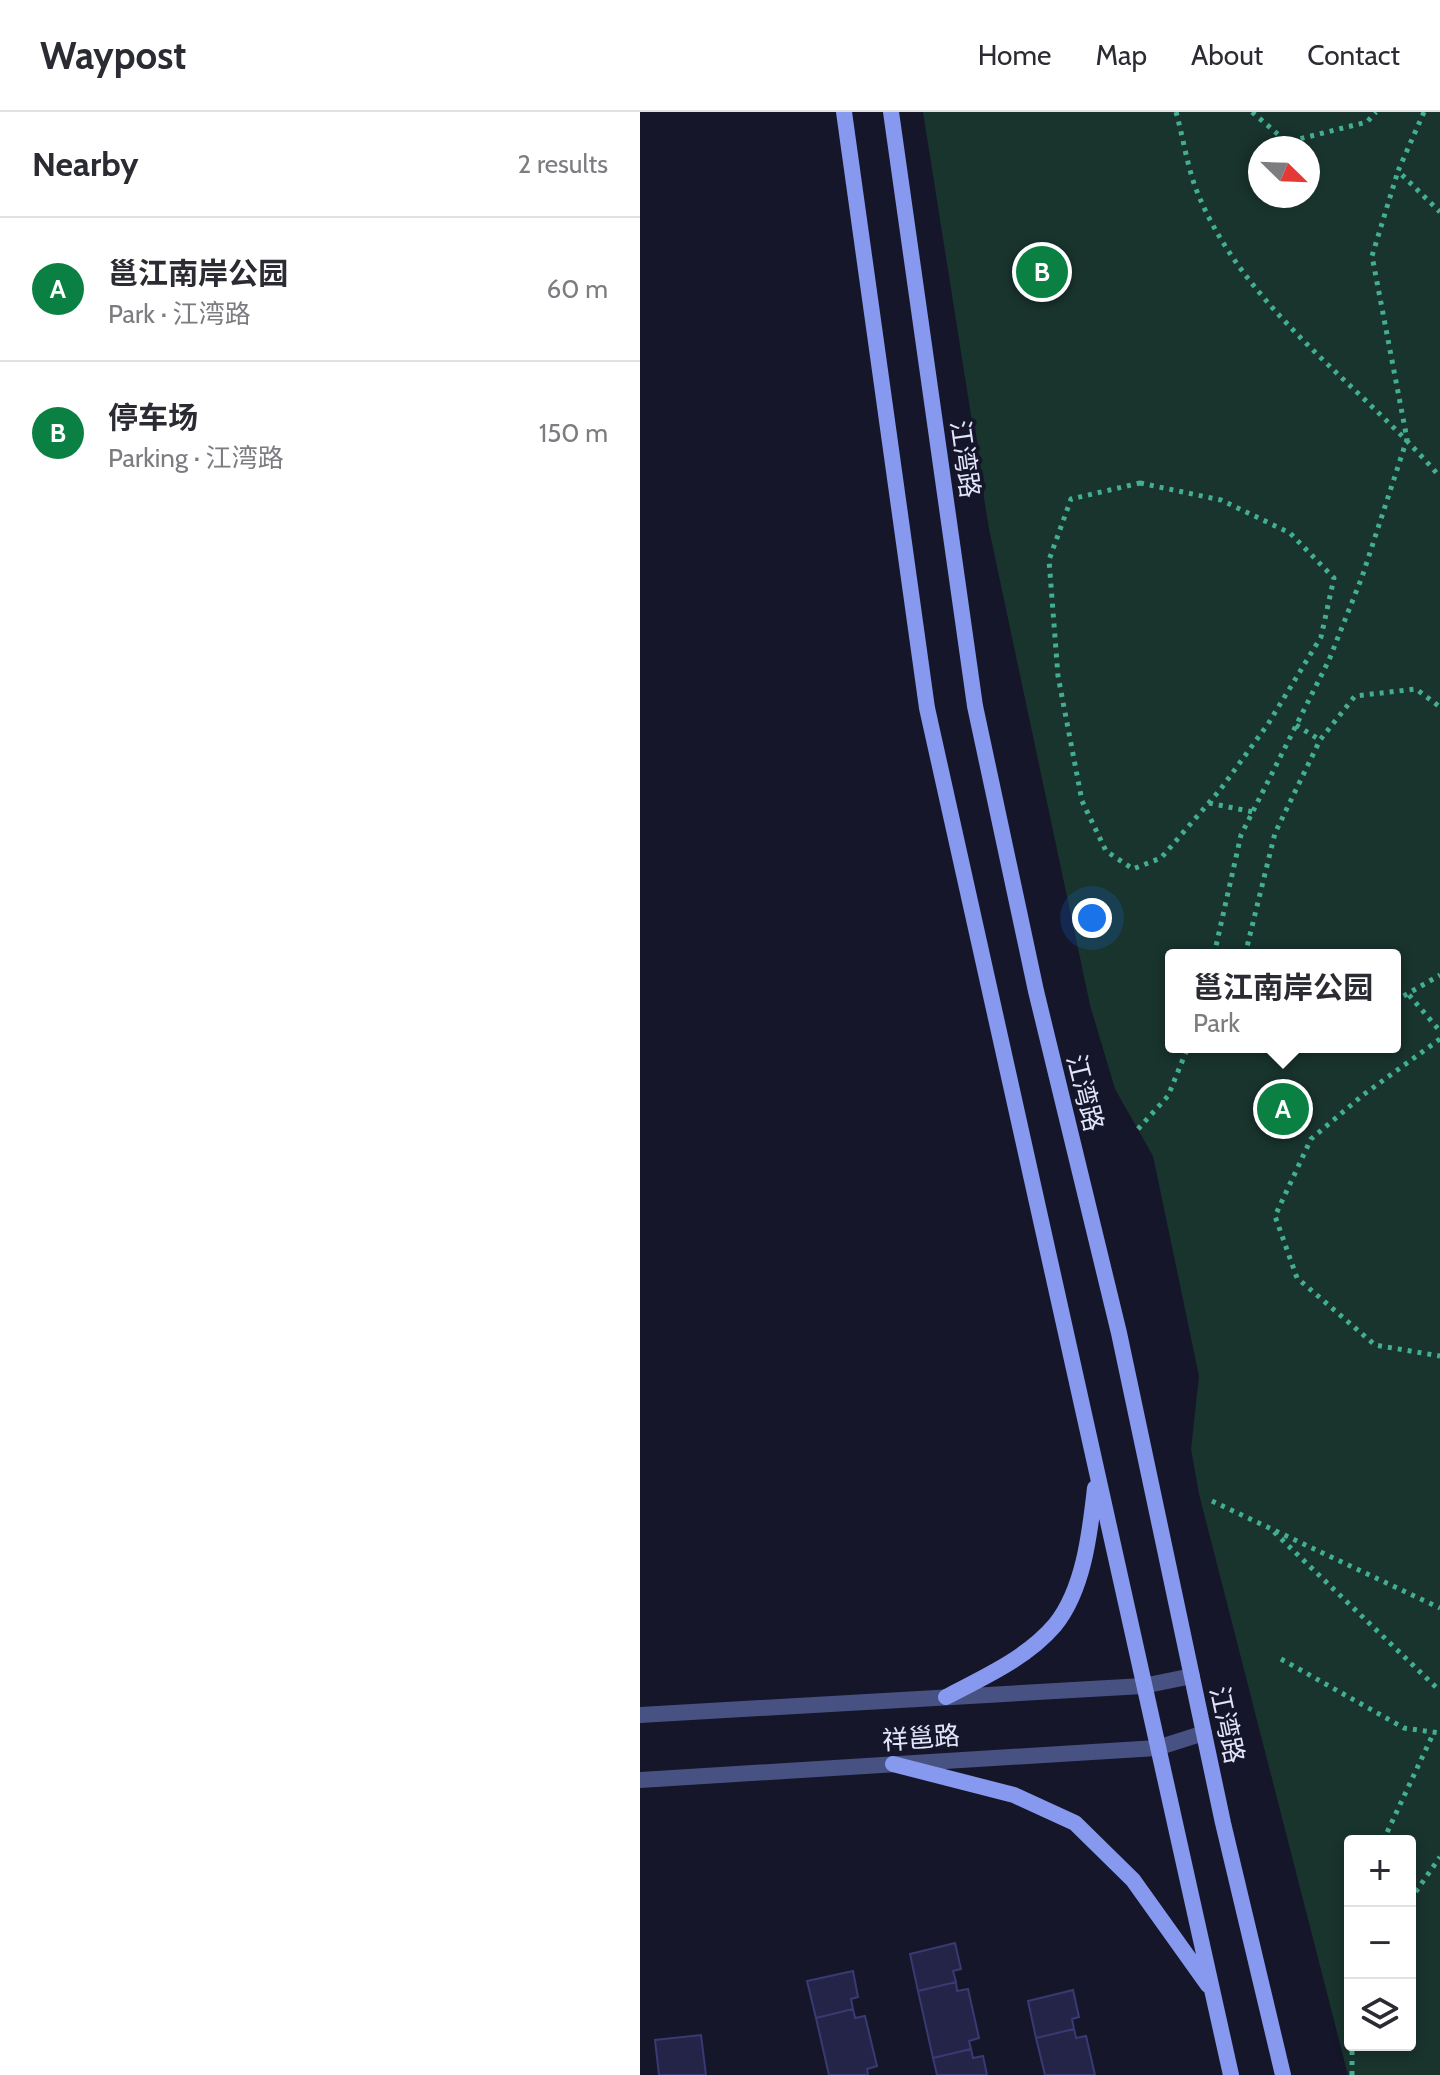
<!DOCTYPE html>
<meta charset="utf-8">
<style>
body{margin:0;font-family:Cabin,"Noto Sans SC",sans-serif;background:#f2f2f3;color:#2b2b33}
.controls{position:absolute;right:24px;bottom:24px;display:grid;overflow:hidden;border-radius:8px;box-shadow:0 4px 12px #0003}
.controls button{width:72px;height:72px;display:grid;place-items:center;padding:0;border:0;border-bottom:2px solid #e1e1e2;background:#fff;color:#2b2b33;font:40px sans-serif}
.compass{position:absolute;left:608px;top:24px;width:72px;height:72px;border-radius:50%;background:#fff;box-shadow:0 4px 12px #0003;rotate:113deg}
.you{position:absolute;left:452px;top:806px;width:28px;height:28px;margin:-20px;border:6px solid #fff;border-radius:50%;background:#1a73e8;box-shadow:0 0 0 12px #1a73e833}
.badge{display:grid;place-items:center;width:52px;height:52px;border-radius:50%;background:#0b8043;color:#fff;font-size:26px;font-weight:700}
.pin{position:absolute;translate:-50% -50%;border:4px solid #fff;box-shadow:0 2px 8px #0006}
.popup{position:absolute;left:525px;top:837px;width:236px;height:104px;box-sizing:border-box;display:grid;place-content:center;border-radius:8px;background:#fff;filter:drop-shadow(0 2px 6px #0005);font-size:26px;white-space:nowrap;color:#7c7c81}
.popup b{font-size:30px;color:#2b2b33}
.popup::after{content:'';position:absolute;left:50%;top:100%;margin-left:-16px;border:16px solid transparent;border-top-color:#fff}
.list{margin:0;padding:0;list-style:none}
h2{display:flex;justify-content:space-between;align-items:center;height:104px;margin:0;padding:0 32px;font-size:34px}
h2 small{font-size:26px;font-weight:400;color:#7c7c81}
.list li{display:grid;grid-template-columns:52px 1fr auto;gap:24px;align-items:center;box-sizing:border-box;height:144px;padding:0 32px;border-top:2px solid #e1e1e2}
.list b{display:block;font-size:30px;white-space:nowrap}
.list p{margin:0;font-size:26px;white-space:nowrap;color:#7c7c81}
.list em{font-size:26px;font-style:normal;color:#7c7c81}
.icon{flex:none;width:44px;height:44px;fill:none;stroke:currentColor;stroke-width:2;stroke-linecap:round;stroke-linejoin:round}
.map{position:relative;flex:none;width:800px;height:1963px;overflow:hidden}
header{display:flex;align-items:center;gap:48px;box-sizing:border-box;height:112px;padding:0 40px;background:#fff;border-bottom:2px solid #e1e1e2}
header strong{font-size:38px}
nav{display:flex;gap:44px;margin-inline-start:auto;font-size:28px}
main{display:flex}
aside{flex:1;background:#fff}
.map>svg:first-child{display:block}
</style>
<header>
<strong>Waypost</strong>
<nav><a>Home</a><a>Map</a><a>About</a><a>Contact</a></nav>
</header>
<main>
<aside>
<h2>Nearby<small>2 results</small></h2>
<ul class="list">
<li><span class="badge">A</span><div><b>邕江南岸公园</b><p>Park · 江湾路</p></div><em>60 m</em></li>
<li><span class="badge">B</span><div><b>停车场</b><p>Parking · 江湾路</p></div><em>150 m</em></li>
</ul>
</aside>
<div class="map">
<svg width="800" height="1963" viewBox="0 0 800 1963">
<rect width="100%" height="100%" fill="#15162a"/>
<path fill="#19332d" fill-rule="evenodd" d="M283,0H800V1963H708L559,1382L551,1337L559,1264L513,1044L475,977L450,893L349,417ZM620,36H668V84H620ZM531,843H755V935H531ZM710,1729H770V1933H710Z"/>
<path fill="#242448" stroke="#393a71" stroke-width="2" d="M315,1831L321,1857L313,1859L316,1870L278,1879L270,1842Z
M213,1859L218,1885L211,1887L213,1897L176,1906L167,1869Z
M316,1870L317,1879L328,1877L339,1926L329,1929L331,1937L293,1946L278,1879Z
M433,1878L439,1905L432,1907L434,1917L396,1926L388,1889Z
M213,1897L215,1906L225,1904L237,1954L227,1957L228,1963H189L176,1906Z
M434,1917L436,1926L446,1924L455,1963H405L396,1926Z
M61,1923L66,1963H19L15,1928Z
M331,1937L333,1946L343,1944L347,1963H297L293,1946Z"/>
<g fill="none" stroke-linecap="round" stroke-linejoin="round">
<path stroke="#43ae91" stroke-width="5" stroke-dasharray="4 6" stroke-linecap="butt" d="M536,0C543,25 547,53 556,77C603,197 720,271 800,365
M612,0L647,30L727,10L736,0
M784,0L758,59L800,100
M500,371L581,388L650,421L694,466L681,525L628,612L580,678L521,746L493,757L466,739L442,689L418,564L409,448L431,387Z
M656,613L680,628
M569,691L613,700
M574,843L601,723L689,548L722,465L767,327L732,144L758,59
M605,843L635,721L680,628L715,584L776,577L800,595
M769,883L800,919
M755,889L800,863
M800,927L723,983L671,1027L635,1104L657,1166L735,1233L800,1244
M498,1017L528,984L548,935
M572,1389L800,1496
M634,1420L800,1579
M641,1547L764,1616L800,1621
M743,1729L794,1620
M770,1788L800,1745
M712,1963V1933"/>
<path stroke="#475182" stroke-width="16" d="M0,1603L503,1574L552,1564
M0,1668L517,1636L564,1621"/>
<path stroke="#8699ee" stroke-width="16" d="M204,0L287,596L591,1963
M251,0L335,594L396,879L479,1221L583,1711L643,1963
M306,1585C344,1565 387,1546 415,1513C444,1477 450,1420 455,1376
M253,1652L374,1683L435,1711L493,1768L568,1873"/>
</g>
<g text-anchor="middle" dominant-baseline="central" stroke-width="8" stroke-linejoin="round" paint-order="stroke">
<g font-size="26" fill="#e2e4fb" stroke="#15162a">
<text transform="translate(325 347) rotate(82)">江湾路</text>
<text transform="translate(445 981) rotate(76)">江湾路</text>
<text transform="translate(587 1613) rotate(78)">江湾路</text>
<text transform="translate(281 1626) rotate(-4)">祥邕路</text>
</g>
</g>
</svg>
<div class="controls">
<button>+</button>
<button>−</button>
<button><svg class="icon" aria-label="layers" viewBox="0 0 24 24"><path d="M12 4l9 5-9 5-9-5zM3 14l9 5 9-5"/></svg></button>
</div>
<svg class="compass" viewBox="-18 -18 36 36"><path d="M0-13l5 13h-10z" fill="#e53935"/><path d="M0 13l5-13h-10z" fill="#7c7c81"/></svg>
<div class="you"></div>
<div class="pin badge" style="left:643px;top:997px">A</div>
<div class="popup"><b>邕江南岸公园</b>Park</div>
<div class="pin badge" style="left:402px;top:160px">B</div>
</div>
</main>
